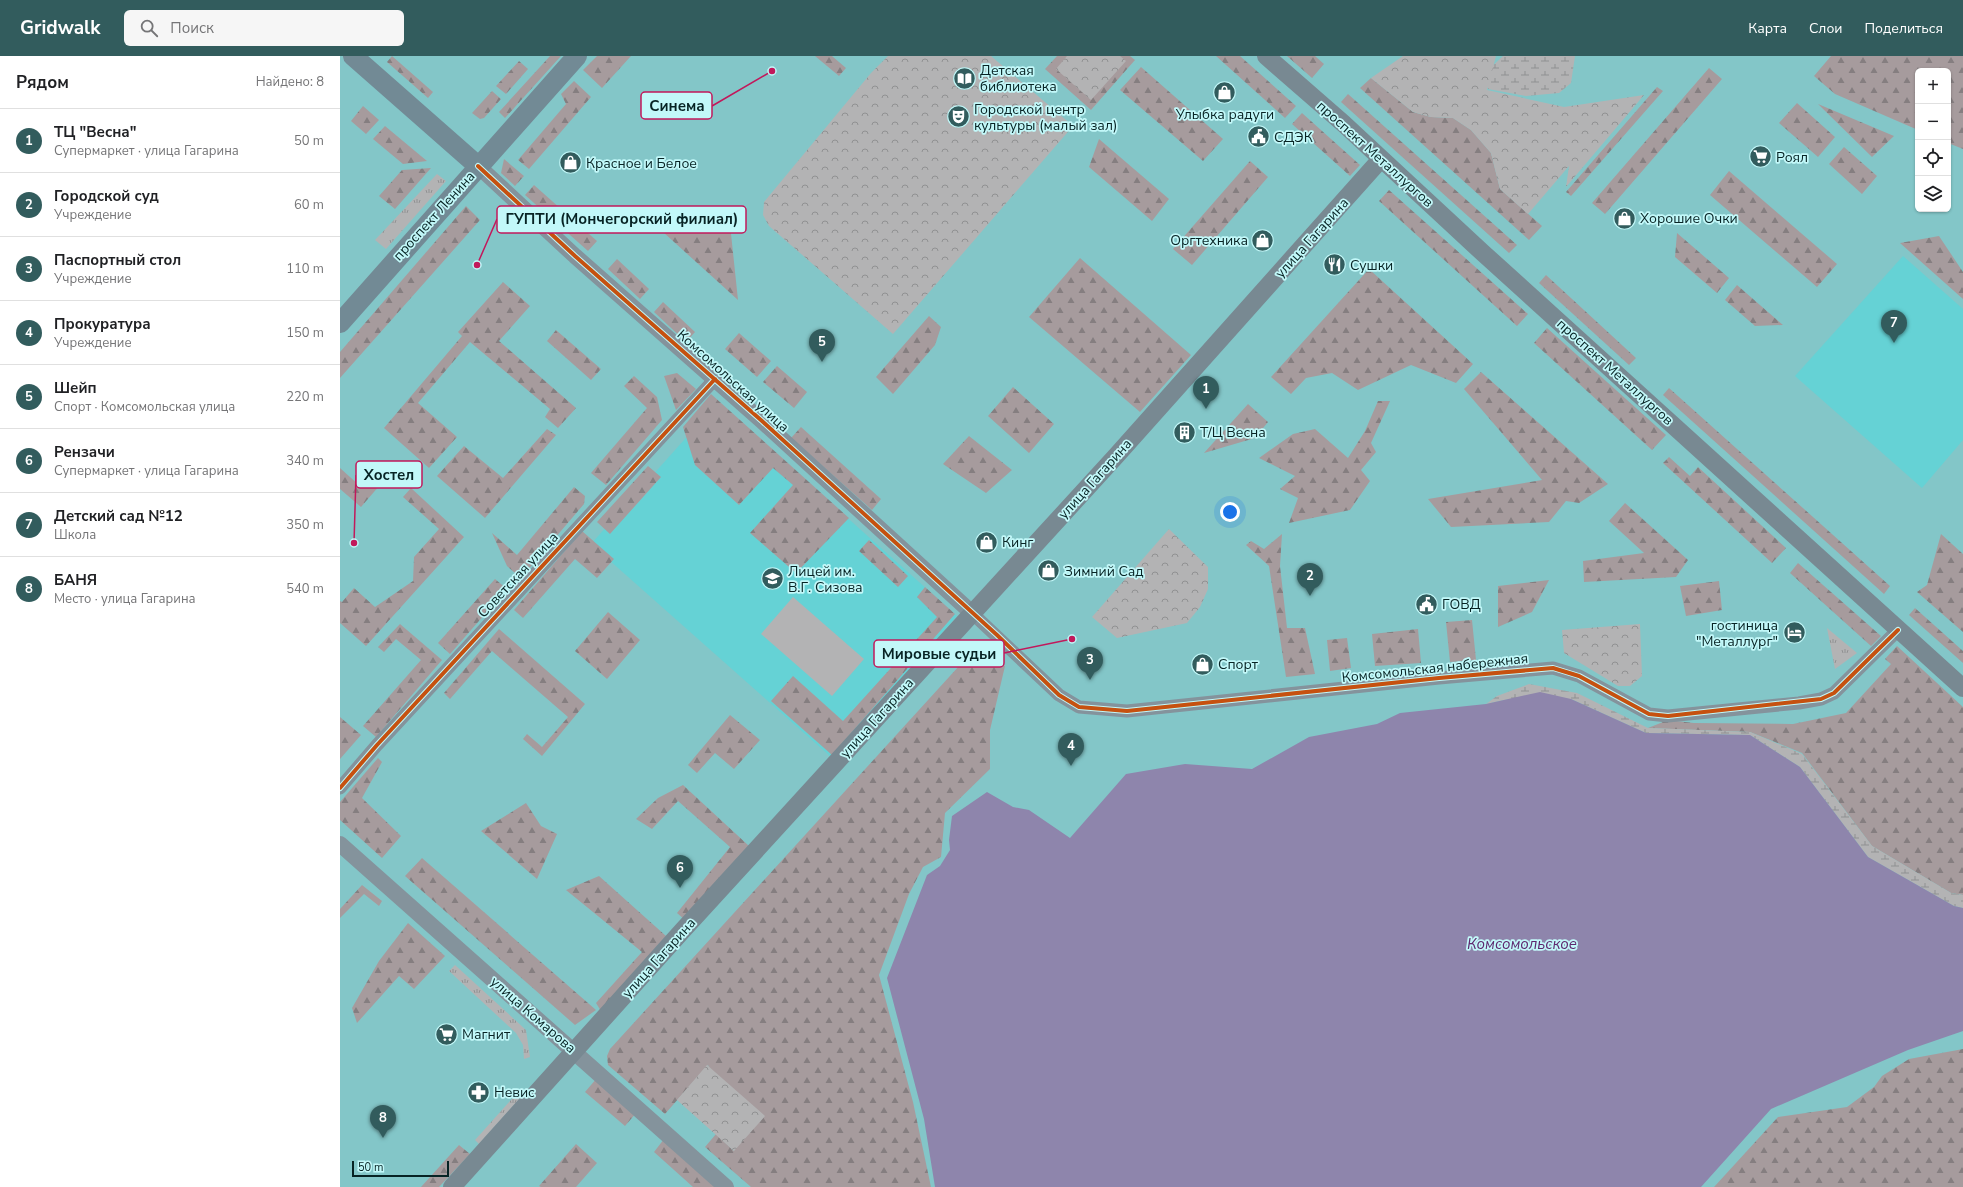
<!DOCTYPE html>
<html lang="ru">
<meta charset="utf-8">
<style>
body{margin:0;font-family:"Nunito Sans",sans-serif;background:#f6f6f6;color:#202124}
.controls{position:absolute;right:12px;top:12px;display:grid;overflow:hidden;border-radius:6px;box-shadow:0 1px 3px #0004}
.controls button{width:36px;height:36px;display:grid;place-items:center;padding:0;border:0;border-bottom:1px solid #e0e0e0;background:#fff;color:#202124;font:20px sans-serif}
.scale{position:absolute;left:12px;bottom:10px;width:97px;box-sizing:border-box;padding-left:4px;border:2px solid #072324;border-top:0;font-size:11px;line-height:14px;white-space:nowrap;color:#072324;-webkit-text-stroke:3px #c2f8f9;paint-order:stroke}
.you{position:absolute;left:890px;top:456px;width:14px;height:14px;margin:-10px;border:3px solid #fff;border-radius:50%;background:#1a73e8;box-shadow:0 0 0 6px #1a73e833}
.badge{display:grid;place-items:center;width:26px;height:26px;border-radius:50%;background:#325c5d;color:#fff;font-size:13px;font-weight:700}
.pin{position:absolute;translate:-50% -33px;filter:drop-shadow(0 1px 2px #0008)}
.pin::after{content:'';position:absolute;top:21px;width:14px;height:12px;background:inherit;clip-path:polygon(0 0,100% 0,50% 100%)}
.list{margin:0;padding:0;list-style:none}
h2{display:flex;justify-content:space-between;align-items:center;height:52px;margin:0;padding:0 16px;font-size:17px}
h2 small{font-size:13px;font-weight:400;color:#757577}
.list li{display:grid;grid-template-columns:26px 1fr auto;gap:12px;align-items:center;box-sizing:border-box;height:64px;padding:0 16px;border-top:1px solid #e0e0e0}
.list b{display:block;font-size:15px;white-space:nowrap}
.list p{margin:0;font-size:13px;white-space:nowrap;color:#757577}
.list em{font-size:13px;font-style:normal;color:#757577}
.icon{flex:none;width:22px;height:22px;fill:none;stroke:currentColor;stroke-width:2;stroke-linecap:round;stroke-linejoin:round}
.map{position:relative;flex:none;width:1623px;height:1131px;overflow:hidden}
header{display:flex;align-items:center;gap:24px;box-sizing:border-box;height:56px;padding:0 20px;background:#325c5d;color:#fff}
header strong{font-size:19px}
nav{display:flex;gap:22px;margin-inline-start:auto;font-size:14px}
.search{width:280px;height:36px;background:#f6f6f6;display:flex;align-items:center;gap:10px;box-sizing:border-box;padding:0 14px;border-radius:6px;color:#757577;font-size:15px}
main{display:flex}
aside{flex:1;background:#fff}
.map>svg:first-child{display:block}
</style>
<header>
<strong>Gridwalk</strong>
<div class="search"><svg class="icon" aria-label="search" viewBox="0 0 24 24"><circle cx="10" cy="10" r="6"/><path d="M15 15l6 6"/></svg>Поиск</div>
<nav><a>Карта</a><a>Слои</a><a>Поделиться</a></nav>
</header>
<main>
<aside>
<h2>Рядом<small>Найдено: 8</small></h2>
<ul class="list">
<li><span class="badge">1</span><div><b>ТЦ &quot;Весна&quot;</b><p>Супермаркет · улица Гагарина</p></div><em>50 m</em></li>
<li><span class="badge">2</span><div><b>Городской суд</b><p>Учреждение</p></div><em>60 m</em></li>
<li><span class="badge">3</span><div><b>Паспортный стол</b><p>Учреждение</p></div><em>110 m</em></li>
<li><span class="badge">4</span><div><b>Прокуратура</b><p>Учреждение</p></div><em>150 m</em></li>
<li><span class="badge">5</span><div><b>Шейп</b><p>Спорт · Комсомольская улица</p></div><em>220 m</em></li>
<li><span class="badge">6</span><div><b>Рензачи</b><p>Супермаркет · улица Гагарина</p></div><em>340 m</em></li>
<li><span class="badge">7</span><div><b>Детский сад №12</b><p>Школа</p></div><em>350 m</em></li>
<li><span class="badge">8</span><div><b>БАНЯ</b><p>Место · улица Гагарина</p></div><em>540 m</em></li>
</ul>
</aside>
<div class="map">
<svg width="1623" height="1131" viewBox="0 0 1623 1131">
<defs>
<pattern id="grass-tufts" width="24" height="20" patternUnits="userSpaceOnUse"><rect width="24" height="20" fill="#b3b3b4"/><path d="M3 7l-1-3M5 7V3M7 7l1-3M15 17l-1-3M17 17v-4M19 17l1-3" fill="none" stroke="#909192"/></pattern>
<pattern id="forest-firs" width="22" height="20" patternUnits="userSpaceOnUse"><rect width="22" height="20" fill="#a69b9d"/><path d="M5 1l3.5 6h-7zM16 11l3.5 6h-7z" fill="#857e80"/></pattern>
<pattern id="wetland-marsh" width="20" height="14" patternUnits="userSpaceOnUse"><rect width="20" height="14" fill="#b3b3b4"/><path d="M1 5h8M5 5V1M11 12h8M15 12V8" fill="none" stroke="#909192"/></pattern>
<pattern id="park-crowns" width="20" height="18" patternUnits="userSpaceOnUse"><rect width="20" height="18" fill="#b3b3b4"/><path d="M2 6a3 3 0 1 1 6 0M12 15a3 3 0 1 1 6 0" fill="none" stroke="#909192"/></pattern>
</defs>
<rect width="100%" height="100%" fill="#83c6c8"/>
<path fill="#65d2d5" d="M1563,200L1623,253V384L1582,432L1455,320Z
M378,346L617,560L491,701L251,488Z"/>
<path fill="url(#grass-tufts)" d="M97,118L106,125L46,193L35,184Z
M1487,572L1517,597L1495,613Z
M115,909L186,974L190,1001L184,1003L183,989L176,977L109,915Z
M178,1036L182,1040L139,1088L135,1084Z"/>
<path fill="url(#forest-firs)" d="M52,0L93,36L88,42L47,6Z
M210,0H221L165,62L159,56Z
M257,0H291L262,32L243,14Z
M475,0H492L506,12L499,20Z
M717,0H790L795,4L751,54L705,13Z
M876,0H900L956,50L945,62Z
M947,0H975L984,8L972,22Z
M1491,0H1623V93L1608,87V15H1578V74L1495,38L1474,20Z
M179,5L188,13L166,38L156,30Z
M801,11L883,83L863,105L780,34Z
M1369,12L1382,23L1265,158L1252,147Z
M1031,22L1073,56L1091,61L1113,62L1131,74L1151,97L1160,133L1202,170L1189,184L1020,32Z
M234,25L251,41L189,113L178,104L226,48L221,38Z
M1317,31L1323,35L1231,140L1226,136Z
M152,35L161,43L144,62L140,63L132,57Z
M1008,38L1177,189L1169,197L1001,46Z
M1457,47L1495,81L1478,101L1439,67Z
M1478,48L1554,80L1532,101Z
M23,50L39,64L26,78L11,65Z
M962,57L1020,109L1010,120L952,68Z
M45,70L87,105L63,108L33,83Z
M759,83L829,143L812,165L749,111Z
M1504,91L1537,120L1522,138L1489,108Z
M164,103L184,120L175,130L161,117Z
M910,105L928,121L852,209L833,193Z
M91,112L55,153L39,140L62,114Z
M1389,115L1497,208L1477,231L1370,139Z
M194,129L257,185L248,195L185,139Z
M1049,134L1188,258L1177,270L1039,145Z
M126,150L140,164L0,322V296Z
M390,168L398,244L323,176Z
M1337,177L1389,222L1377,237L1335,201Z
M1599,180L1623,216V243L1560,187Z
M740,202L851,299L800,356L689,261Z
M277,203L309,233L300,243L268,213Z
M1029,213L1133,308L1116,327L1071,309L1018,334L992,317L966,322L951,338L931,321Z
M1206,219L1296,302L1289,309L1199,227Z
M163,226L190,250L159,285L236,352L218,372L205,361L210,353L130,286L78,347L117,381L89,412L44,372L122,280L118,276Z
M1397,229L1443,269L1415,270L1385,244Z
M323,246L355,276L346,286L314,256Z
M589,260L601,271L595,289L553,338L536,321Z
M1207,272L1326,379L1312,394L1194,287Z
M216,274L261,313L251,324L207,285Z
M399,277L431,305L417,321L385,293Z
M437,310L467,336L454,352L423,326Z
M1141,316L1268,428L1239,447L1226,445L1209,466L1111,471L1088,443L1202,424L1124,333Z
M337,317L356,333L336,354L324,320Z
M294,320L317,341L322,364L266,429L251,417L307,352L284,330Z
M673,331L714,368L689,397L648,360Z
M1329,332L1550,530L1544,538L1323,339Z
M371,338L509,462L456,517L410,477L453,429L433,412L399,449L355,409L343,371Z
M1038,345H1050L1031,387L1036,396L1021,414L1030,425L1010,454L949,467L958,442L940,433L955,420L919,402L953,378L975,373L1008,402L1025,375Z
M908,348L928,366L915,382L864,397Z
M461,371L541,443L532,454L451,382Z
M207,373L216,379L145,462L97,420L124,390L163,422Z
M629,380L672,414L646,437L603,408Z
M1329,401L1350,420L1358,411L1446,492L1432,507L1323,407Z
M308,410L321,421L270,478L257,466Z
M0,412L20,430L35,413L46,422L21,451L0,433Z
M234,431L245,440L244,448L186,516L175,517L167,510L152,477L177,499Z
M71,432L124,481L26,590L0,567V545L2,546L14,532L35,551L73,525L74,501L99,473L63,441Z
M1285,447L1348,504L1336,521L1244,526L1243,505L1304,497L1269,465Z
M242,475L274,503L257,522L235,503L183,562L174,554Z
M942,478L940,510L947,572H965L975,618L946,621L929,510L906,489L911,485L924,493Z
M1601,478L1623,498V576L1577,536L1587,529Z
M529,484L568,520L558,531L519,495Z
M1458,507L1541,580L1531,590L1450,517Z
M155,523L167,533L110,598L98,587Z
M1209,524L1192,556L1158,571V530Z
M1379,525L1382,554L1346,560L1340,530Z
M585,531L615,558L492,699L431,645L453,620L503,665L597,561L577,541Z
M1575,552L1623,595V607L1569,559Z
M268,556L300,584L267,623L235,595Z
M1132,564L1136,604L1110,606L1106,566Z
M60,568L102,604L36,681L23,670L81,604L56,583L44,596L38,591Z
M159,573L245,648L202,700L183,683L187,678L202,691L228,661L152,595L110,643L104,637Z
M1078,573L1081,607L1035,610L1032,578Z
M1007,582L1011,612L990,615L987,584Z
M640,587L665,610L650,674V713L605,757L601,801L583,811L569,838L539,919L573,1046L591,1131H411L365,1091L376,1078L394,1095L368,1009L325,1058L268,1009L267,1000L270,993Z
M1557,590L1623,651V839L1611,837L1532,790L1462,697L1410,676L1308,672L1328,664L1354,667L1453,668L1506,657L1551,608L1545,603Z
M390,659L420,684L394,713L375,697L357,717L348,709Z
M0,661L21,679L0,703Z
M38,702L42,706L22,742L61,780L42,802L0,764V746Z
M343,729L409,790L345,864L337,857L390,791L338,745L312,773L296,763L318,742Z
M186,747L201,770L217,778L197,823L141,775Z
M82,802L256,954L235,969L65,820Z
M259,820L326,880L261,955L256,947L302,896L226,834Z
M22,829L42,845L39,850L24,838L0,862V853Z
M68,867L105,900L74,933L59,920L17,967L12,952L39,905Z
M1623,993V1131H1374L1438,1061L1507,1051L1534,1031L1542,1020L1569,1003Z
M257,1022L297,1056L285,1070L245,1036Z
M324,1083L378,1131H353L314,1096Z
M236,1088L257,1107L236,1131H201L199,1130Z
M119,1089L130,1098L99,1131H81Z"/>
<path fill="url(#wetland-marsh)" d="M1163,0H1235L1231,27L1219,37L1186,40L1148,33L1145,17Z
M1189,628L1237,637L1308,672L1410,676L1462,698L1532,790L1611,837L1623,839V852L1614,850L1528,801L1460,711L1410,679L1306,677L1231,643H1169L1146,648L1157,640Z"/>
<path fill="url(#park-crowns)" d="M548,0H651L733,70L553,278L429,170L423,159L424,146L531,17Z
M727,0H780L786,5L751,44L716,13Z
M1063,0H1156L1147,34L1224,51L1304,39L1226,131L1229,110L1188,158L1160,133L1151,97L1131,74L1113,62L1091,61L1073,56L1031,22Z
M829,473L868,511V533L860,551L847,567L777,582L752,561Z
M1300,568L1302,620L1290,630H1278L1224,597L1222,574Z
M367,1009L425,1060L394,1095L337,1044Z"/>
<path fill="#b3b3b4" d="M453,541L524,603L492,640L421,578Z"/>
<path fill="#8e85ac" d="M1200,636L1231,643L1306,677L1410,679L1460,711L1528,801L1614,850L1623,852V975L1568,994L1431,1053L1361,1131H595L584,1063L547,922L587,819L600,810L610,794L609,784L612,760L647,736L673,751L689,754L730,782L786,718L845,708L912,713L969,681L1037,668L1060,657L1146,648Z"/>
<g fill="none" stroke-linecap="round" stroke-linejoin="round">
<path stroke="#84939c" stroke-width="13" d="M632,557L719,639L739,651L787,655L1099,622L1213,612L1239,620L1309,658L1328,660L1459,647L1481,643L1494,637L1558,574
M0,732L37,689L375,323"/>
<path stroke="#84939c" stroke-width="16" d="M138,110L235,200L422,365L632,557
M0,788L386,1131"/>
<path stroke="#788992" stroke-width="18" d="M926,0L1004,68L1143,197L1623,632
M112,1131L343,874L776,400L1041,103"/>
<path stroke="#728a95" stroke-width="20" d="M13,0L138,110
M0,267L237,0"/>
<defs>
<path id="cycleway" d="M138,110L235,200L422,365L657,579L719,639L739,651L787,655L1099,622L1213,612L1239,620L1309,658L1328,660L1481,643L1494,637L1558,574
M0,732L37,689L375,323"/>
</defs>
<use href="#cycleway" stroke="#c2f8f9" stroke-width="6"/>
<use href="#cycleway" stroke="#c65110" stroke-width="4"/>
</g>
<defs>
<symbol id="library-disc" viewBox="-11 -11 22 22"><circle r="9.5" fill="#325c5d" stroke="#c2f8f9"/><path d="M-6-4Q-3-5.5-.7-3.5V5Q-3 3-6 4ZM6-4Q3-5.5 .7-3.5V5Q3 3 6 4Z" fill="#fff"/></symbol>
<symbol id="shop-disc" viewBox="-11 -11 22 22"><circle r="9.5" fill="#325c5d" stroke="#c2f8f9"/><path d="M-5-2.5h2.3a2.7 3.5 0 0 1 5.4 0H5L5.5 6h-11ZM-1.5-2.5h3a1.5 2.3 0 0 0-3 0Z" fill="#fff"/></symbol>
<symbol id="theatre-disc" viewBox="-11 -11 22 22"><circle r="9.5" fill="#325c5d" stroke="#c2f8f9"/><path d="M-5-5.5Q0-4 5-5.5V0Q5 5 0 6Q-5 5-5 0ZM-3.3-2.5H-1v1.5H-3.3ZM1-2.5H3.3v1.5H1ZM-2.8 1Q0 5.5 2.8 1Z" fill="#fff"/></symbol>
<symbol id="civic-disc" viewBox="-11 -11 22 22"><circle r="9.5" fill="#325c5d" stroke="#c2f8f9"/><path d="M-.6-6.5H3V-4.5H.6V-3L4-1V1h2V6H-6V1h2V-1L-.6-3ZM-1.2 2.5V6h2.4V2.5Z" fill="#fff"/></symbol>
<symbol id="supermarket-disc" viewBox="-11 -11 22 22"><circle r="9.5" fill="#325c5d" stroke="#c2f8f9"/><path d="M-6-5.5h2.5l.6 2H6L4.5 2H-2.5L-4.4-4H-6ZM-1.5 3.2a1.3 1.3 0 1 0 .1 0ZM3 3.2a1.3 1.3 0 1 0 .1 0Z" fill="#fff"/></symbol>
<symbol id="restaurant-disc" viewBox="-11 -11 22 22"><circle r="9.5" fill="#325c5d" stroke="#c2f8f9"/><path d="M-5-6h1v4h1v-4h1v4h1v-4h1v5L-1.5 .5V6h-2V.5L-5-1ZM5-6V6H3V1.5H1.5Q1.5-4 5-6Z" fill="#fff"/></symbol>
<symbol id="building-disc" viewBox="-11 -11 22 22"><circle r="9.5" fill="#325c5d" stroke="#c2f8f9"/><path d="M-4-6H4V6H1V3H-1V6H-4ZM-2.5-4.3h1.7v1.8h-1.7ZM.8-4.3h1.7v1.8H.8ZM-2.5-1h1.7V.8h-1.7ZM.8-1h1.7V.8H.8Z" fill="#fff"/></symbol>
<symbol id="school-disc" viewBox="-11 -11 22 22"><circle r="9.5" fill="#325c5d" stroke="#c2f8f9"/><path d="M0-5L7-2L0 1L-7-2ZM-4 1L0 2.5L4 1V4Q0 6-4 4Z" fill="#fff"/></symbol>
<symbol id="hotel-disc" viewBox="-11 -11 22 22"><circle r="9.5" fill="#325c5d" stroke="#c2f8f9"/><path d="M-6-4.5h1.5V1H6V5H4.5V3h-9V5H-6ZM-4 0a1.8 1.8 0 1 1 3.6 0ZM.5 0V-2.5h3Q6-2.5 6 0Z" fill="#fff"/></symbol>
<symbol id="pharmacy-disc" viewBox="-11 -11 22 22"><circle r="9.5" fill="#325c5d" stroke="#c2f8f9"/><path d="M-2-6h4v4h4v4h-4v4h-4v-4h-4v-4h4Z" fill="#fff"/></symbol>
</defs>
<g fill-rule="evenodd">
<use href="#library-disc" x="612" y="10" width="25" height="25"/>
<use href="#shop-disc" x="872" y="24" width="25" height="25"/>
<use href="#theatre-disc" x="606" y="48" width="25" height="25"/>
<use href="#civic-disc" x="906" y="68" width="25" height="25"/>
<use href="#supermarket-disc" x="1408" y="88" width="25" height="25"/>
<use href="#shop-disc" x="218" y="94" width="25" height="25"/>
<use href="#shop-disc" x="1272" y="150" width="25" height="25"/>
<use href="#shop-disc" x="910" y="172" width="25" height="25"/>
<use href="#restaurant-disc" x="982" y="196" width="25" height="25"/>
<use href="#building-disc" x="832" y="364" width="25" height="25"/>
<use href="#shop-disc" x="634" y="474" width="25" height="25"/>
<use href="#shop-disc" x="696" y="502" width="25" height="25"/>
<use href="#school-disc" x="420" y="510" width="25" height="25"/>
<use href="#civic-disc" x="1074" y="536" width="25" height="25"/>
<use href="#hotel-disc" x="1442" y="564" width="25" height="25"/>
<use href="#shop-disc" x="850" y="596" width="25" height="25"/>
<use href="#supermarket-disc" x="94" y="966" width="25" height="25"/>
<use href="#pharmacy-disc" x="126" y="1024" width="25" height="25"/>
</g>
<g text-anchor="middle" dominant-baseline="central" stroke-width="3.5" stroke-linejoin="round" paint-order="stroke">
<g font-size="14" fill="#072324" stroke="#c2f8f9" text-anchor="start">
<text x="640" y="14">Детская<tspan x="640" dy="16">библиотека</tspan></text>
<text x="634" y="53">Городской центр<tspan x="634" dy="16">культуры (малый зал)</tspan></text>
<text x="885" y="58" text-anchor="middle">Улыбка радуги</text>
<text x="934" y="81">СДЭК</text>
<text x="1436" y="101">Роял</text>
<text x="246" y="107">Красное и Белое</text>
<text x="1300" y="162">Хорошие Очки</text>
<text x="908" y="184" text-anchor="end">Оргтехника</text>
<text x="1010" y="209">Сушки</text>
<text x="860" y="376">Т/Ц Весна</text>
<text x="662" y="486">Кинг</text>
<text x="448" y="515">Лицей им.<tspan x="448" dy="16">В.Г. Сизова</tspan></text>
<text x="724" y="515">Зимний Сад</text>
<text x="1102" y="548">ГОВД</text>
<text x="1438" y="569" text-anchor="end">гостиница<tspan x="1438" dy="16">"Металлург"</tspan></text>
<text x="878" y="608">Спорт</text>
<text x="122" y="978">Магнит</text>
<text x="154" y="1036">Невис</text>
</g>
<g font-size="14" fill="#072324" stroke="#c2f8f9">
<text transform="translate(1035 98) rotate(42)">проспект Металлургов</text>
<text transform="translate(94 160) rotate(-48)">проспект Ленина</text>
<text transform="translate(972 182) rotate(-48)">улица Гагарина</text>
<text transform="translate(1275 316) rotate(42)">проспект Металлургов</text>
<text transform="translate(393 325) rotate(42)">Комсомольская улица</text>
<text transform="translate(755 423) rotate(-48)">улица Гагарина</text>
<text transform="translate(178 519) rotate(-47)">Советская улица</text>
<text transform="translate(1095 612) rotate(-6)">Комсомольская набережная</text>
<text transform="translate(537 662) rotate(-48)">улица Гагарина</text>
<text transform="translate(319 902) rotate(-48)">улица Гагарина</text>
<text transform="translate(193 959) rotate(41)">улица Комарова</text>
</g>
<g font-size="15" font-style="italic" fill="#5e286e" stroke="#c2f8f9">
<text x="1182" y="888">Комсомольское</text>
</g>
</g>
<path fill="none" stroke="#c2185b" stroke-width="1.5" d="M432 15L372 50M137 209L157 163M14 487L16 419M732 583L664 597"/>
<g fill="#c2185b" stroke="#c2f8f9" stroke-width="1.5">
<circle cx="432" cy="15" r="4"/>
<circle cx="137" cy="209" r="4"/>
<circle cx="14" cy="487" r="4"/>
<circle cx="732" cy="583" r="4"/>
</g>
<g fill="#c2f8f9" stroke="#c2185b" stroke-width="1.5">
<rect x="301" y="36" width="71" height="27" rx="4"/>
<rect x="157" y="150" width="249" height="27" rx="4"/>
<rect x="16" y="405" width="66" height="27" rx="4"/>
<rect x="534" y="584" width="130" height="27" rx="4"/>
</g>
<g font-size="15" text-anchor="middle" font-weight="bold" fill="#072324">
<text x="337" y="55">Синема</text>
<text x="282" y="168">ГУПТИ (Мончегорский филиал)</text>
<text x="49" y="424">Хостел</text>
<text x="599" y="603">Мировые судьи</text>
</g>
</svg>
<div class="controls">
<button>+</button>
<button>−</button>
<button><svg class="icon" aria-label="locate" viewBox="0 0 24 24"><circle cx="12" cy="12" r="6"/><path d="M12 2v4M12 18v4M2 12h4M18 12h4"/></svg></button>
<button><svg class="icon" aria-label="layers" viewBox="0 0 24 24"><path d="M12 4l9 5-9 5-9-5zM3 14l9 5 9-5"/></svg></button>
</div>
<div class="scale">50 m</div>
<div class="you"></div>
<div class="pin badge" style="left:866px;top:353px">1</div>
<div class="pin badge" style="left:970px;top:540px">2</div>
<div class="pin badge" style="left:750px;top:624px">3</div>
<div class="pin badge" style="left:731px;top:710px">4</div>
<div class="pin badge" style="left:482px;top:306px">5</div>
<div class="pin badge" style="left:340px;top:832px">6</div>
<div class="pin badge" style="left:1554px;top:287px">7</div>
<div class="pin badge" style="left:43px;top:1082px">8</div>
</div>
</main>
